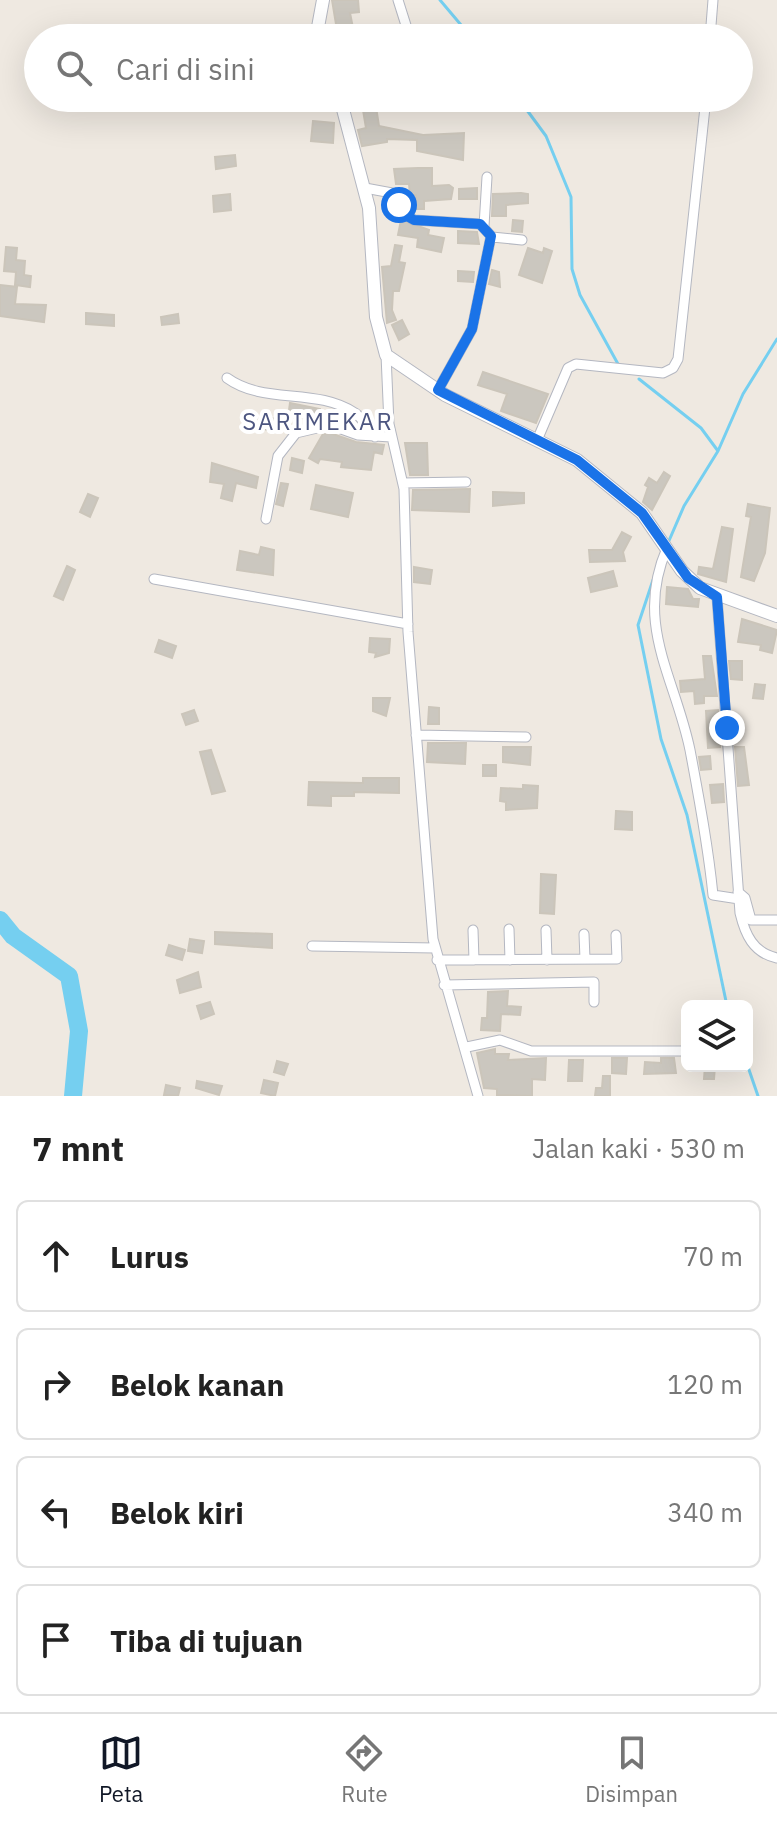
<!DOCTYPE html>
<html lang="id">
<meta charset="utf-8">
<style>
body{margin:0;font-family:"IBM Plex Sans",sans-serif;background:#f6f6f6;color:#222}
.controls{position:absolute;right:24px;bottom:24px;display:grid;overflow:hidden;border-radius:12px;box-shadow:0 8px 32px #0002}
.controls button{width:72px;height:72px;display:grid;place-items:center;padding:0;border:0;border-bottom:2px solid #e0e0e0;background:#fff;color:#222;font:40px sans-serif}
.stop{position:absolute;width:24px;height:24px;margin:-18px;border:6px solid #1a73e8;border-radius:50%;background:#fff}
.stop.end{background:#1a73e8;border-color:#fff;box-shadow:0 2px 8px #0008}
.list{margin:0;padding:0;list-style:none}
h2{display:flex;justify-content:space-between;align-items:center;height:104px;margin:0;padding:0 32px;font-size:34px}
h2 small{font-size:26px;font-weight:400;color:#767676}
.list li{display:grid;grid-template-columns:52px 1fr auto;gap:24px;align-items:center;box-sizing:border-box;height:112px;margin:0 16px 16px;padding:0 16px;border:2px solid #e0e0e0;border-radius:12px}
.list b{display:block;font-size:30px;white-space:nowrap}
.list em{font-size:26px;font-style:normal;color:#767676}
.icon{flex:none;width:44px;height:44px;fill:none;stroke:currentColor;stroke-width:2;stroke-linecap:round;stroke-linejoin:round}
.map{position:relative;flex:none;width:777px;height:1096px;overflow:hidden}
.search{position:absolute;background:#fff;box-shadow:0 8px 32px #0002;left:24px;right:24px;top:24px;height:88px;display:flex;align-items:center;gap:20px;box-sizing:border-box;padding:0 28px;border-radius:44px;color:#767676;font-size:30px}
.sheet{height:616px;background:#fff}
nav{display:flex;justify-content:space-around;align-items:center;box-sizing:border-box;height:112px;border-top:2px solid #e0e0e0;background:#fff;font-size:22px;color:#767676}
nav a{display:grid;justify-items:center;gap:4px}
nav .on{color:#111827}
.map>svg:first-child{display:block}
</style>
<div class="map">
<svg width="777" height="1096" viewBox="0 0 777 1096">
<rect width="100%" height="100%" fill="#efe9e1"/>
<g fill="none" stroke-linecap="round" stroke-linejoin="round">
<path stroke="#75cff0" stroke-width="3" d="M440,0L472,38
M518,98L546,136L571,197L572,269L580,295L618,364
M639,379L701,428L718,451
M668,543L684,506L718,451L743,394L777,339
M653,580L638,625L661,739L687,815L727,1006
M747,1064L758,1096"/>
<path stroke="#75cff0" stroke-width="18" d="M0,920L13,936L69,976L79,1031L73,1096"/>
</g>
<path fill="#cbc7bf" stroke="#cbc5ba" stroke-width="2" d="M332,0H358L359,12L350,13L355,38H333L331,32L337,30Z
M376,107L379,126L423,135L464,133L463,160L417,151V140L387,139V142L362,146L358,130L366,128L363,110Z
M313,121L334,123L333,143L311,141Z
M235,155L236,166L216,169L215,157Z
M418,168H432V186L449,185L453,188L451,199L424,201V209H416V195H410L409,184H396L394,169Z
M477,188V199H459V189Z
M521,193L528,194V203L506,205V216H492L493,194Z
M230,194L231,210L214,212L213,196Z
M401,220L429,230L428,235L444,238L441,252L417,247L418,238L398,235Z
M513,220L523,221L522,232L512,231Z
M458,231L477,232L479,244L458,243Z
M395,245L402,246L399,262L405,263L399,291H393L392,310L396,320L387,323L382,267L391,266Z
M6,247L17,248L16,260L25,261L24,275L31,276L30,287L15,285L16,272L4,271Z
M528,248L543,253L544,248L552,251L542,283L519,275Z
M492,270L499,272L500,287L489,284Z
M458,271L474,272L473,282L458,281Z
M0,285L17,287L15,304L46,305L44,322L0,316Z
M86,313L114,315V326L86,324Z
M178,314L179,323L162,325L161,317Z
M402,320L409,334L399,340L392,325Z
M483,372L548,394L536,423L501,411L507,394L478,385Z
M290,403L320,409L319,420L288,417Z
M265,417L277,419L275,431L263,429Z
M330,433L356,442L384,445L382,454L374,452L371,470L341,467L342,462L320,459L318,463L309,458L323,434Z
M405,443H427L428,475H410Z
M292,458L304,461L302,473L290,470Z
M212,463L258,477L256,488L236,483L232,501L221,498L224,484L210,482Z
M664,472L670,476L652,510L643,502L648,487L645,485L649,478L657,483Z
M281,483L288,484L283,506L276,504Z
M316,485L353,493L348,517L311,509Z
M470,489L469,512L412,510L413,490Z
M493,492L524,493V503L493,506Z
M88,494L98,498L90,517L80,512Z
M748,504L770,508L765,553L754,581L741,577L751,517L746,516Z
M722,527L733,529L726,582L698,574L699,567L713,569Z
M622,532L631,537L623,552L625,561L590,562L589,550H612Z
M261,547L274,550L273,575L237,570L240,551L259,555Z
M67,566L75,570L63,600L54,596Z
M414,567L432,570L430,584L414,582Z
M613,571L617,586L591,592L588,578Z
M667,587L688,589L693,599H699L698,607L666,604Z
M742,619L777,630L772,653L760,650L761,645L738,642Z
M370,638L390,639L389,653L375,657L376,653L369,652Z
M159,640L176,646L172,658L155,652Z
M703,656H711L717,696H704V703L695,704L694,691L681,692L680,681L705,679Z
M729,661H742V680L731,679Z
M755,684L765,685L763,699L753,698Z
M373,698H390L386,716L373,711Z
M429,707L439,708V724H428Z
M194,710L198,721L186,725L182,714Z
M718,710L720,747L708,748L706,711Z
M428,743H466L465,764L427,762Z
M503,747H531L530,765L503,762Z
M735,747H744L749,785L738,786Z
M211,750L225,791L212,794L200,752Z
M710,756L711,769L701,770L699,757Z
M483,765H496V776H483Z
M363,778H399V793L354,792V796H331V806L308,805L309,782L363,783Z
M723,784L724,802L712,803L710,785Z
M523,785L538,786L537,808L506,810V802L500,801L501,788L523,789Z
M616,811L632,812V830L615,829Z
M541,874L556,875L554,914L540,913Z
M215,932L272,934V948L215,944Z
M190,939L204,941L202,953L188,951Z
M169,945L185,950L182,960L166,955Z
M198,972L201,987L180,993L177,980Z
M508,991L507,1006L521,1007L520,1015L501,1014L500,1031L481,1030L482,1018H487L488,992Z
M210,1002L214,1014L201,1019L197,1006Z
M495,1049V1054H509L508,1060L546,1058L545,1080L532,1079V1096L497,1095V1089L484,1088L477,1053Z
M612,1058H627L626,1074L612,1073Z
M661,1058H674L676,1073L644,1074L645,1062L661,1063Z
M569,1060H583L582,1081H568Z
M277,1061L288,1064L284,1075L274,1072Z
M705,1066H715L714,1079H704Z
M603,1076H610V1096H595L596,1088H602Z
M264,1080L278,1083L275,1096L261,1093Z
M197,1081L222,1086L219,1095L196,1088Z
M166,1085L180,1088L178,1096L164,1095Z"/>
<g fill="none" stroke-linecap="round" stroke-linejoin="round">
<defs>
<path id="street" d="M398,0L410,38
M710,38L713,0
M365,188L392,193L403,213L414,220L480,224L492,237L522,240
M484,226L487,177
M386,355L389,424L404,489L408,632L433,939L478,1096
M227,378C264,405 316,387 355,413C363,418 368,430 375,437
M438,390L472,329L491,236
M538,438L568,368L576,364L663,373L673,368L678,359L706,98
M403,483L466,482
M266,519L278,456L296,433L330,425L358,435L391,437
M667,548C634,624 675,677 690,750C699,798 708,845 713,895L739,899
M154,579L408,624
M717,597L740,913C745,934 753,953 777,958
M416,735L526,737
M738,892L745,898L751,920H777
M509,929L510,960
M473,930L474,960
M546,930L547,960
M584,934L585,959
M312,946L435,948
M437,960L617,959L616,935
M444,985L594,982V1002
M467,1047L500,1040L531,1051H687"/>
<path id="secondary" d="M316,38L323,0
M340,98L369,208L376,317L386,355L445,395L577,460L642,513L682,571L700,588L777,616"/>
</defs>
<use href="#street" stroke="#b4b7c1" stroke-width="11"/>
<use href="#secondary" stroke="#b4b7c1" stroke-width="14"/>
<use href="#street" stroke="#fff" stroke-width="9"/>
<use href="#secondary" stroke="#fff" stroke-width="12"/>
</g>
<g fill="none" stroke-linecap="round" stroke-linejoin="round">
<path stroke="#1a73e8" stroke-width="10" d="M399,205L405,215L414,220L480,224L491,236L472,329L438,390L577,460L642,513L688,578L717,597L727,728"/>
</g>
<g text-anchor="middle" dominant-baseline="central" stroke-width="8" stroke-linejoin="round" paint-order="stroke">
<g font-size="24" letter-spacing="2" fill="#4d5680" stroke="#fff">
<text x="318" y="421">SARIMEKAR</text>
</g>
</g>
</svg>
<div class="controls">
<button><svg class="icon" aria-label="layers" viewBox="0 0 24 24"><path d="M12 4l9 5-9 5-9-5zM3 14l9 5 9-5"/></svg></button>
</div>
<div class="stop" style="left:399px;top:205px"></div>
<div class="stop end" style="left:727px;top:728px"></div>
<div class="search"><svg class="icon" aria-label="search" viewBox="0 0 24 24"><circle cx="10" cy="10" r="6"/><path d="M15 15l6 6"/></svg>Cari di sini</div>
</div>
<section class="sheet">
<h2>7 mnt<small>Jalan kaki · 530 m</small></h2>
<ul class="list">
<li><svg class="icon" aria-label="ahead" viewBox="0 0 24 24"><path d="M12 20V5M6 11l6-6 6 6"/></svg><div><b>Lurus</b></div><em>70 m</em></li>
<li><svg class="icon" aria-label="right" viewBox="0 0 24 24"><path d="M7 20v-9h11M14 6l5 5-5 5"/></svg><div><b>Belok kanan</b></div><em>120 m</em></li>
<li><svg class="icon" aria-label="left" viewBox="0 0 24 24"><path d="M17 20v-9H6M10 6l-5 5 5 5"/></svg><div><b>Belok kiri</b></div><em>340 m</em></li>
<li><svg class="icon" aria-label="arrive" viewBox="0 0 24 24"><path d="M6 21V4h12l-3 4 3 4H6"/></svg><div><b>Tiba di tujuan</b></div></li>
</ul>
</section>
<nav>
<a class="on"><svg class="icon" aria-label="map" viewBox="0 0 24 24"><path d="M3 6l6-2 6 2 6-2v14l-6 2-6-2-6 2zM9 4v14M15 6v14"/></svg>Peta</a>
<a><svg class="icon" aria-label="directions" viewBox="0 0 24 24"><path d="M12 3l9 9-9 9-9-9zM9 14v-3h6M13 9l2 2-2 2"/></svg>Rute</a>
<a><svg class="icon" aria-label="saved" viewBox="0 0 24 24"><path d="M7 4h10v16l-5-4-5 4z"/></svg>Disimpan</a>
</nav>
